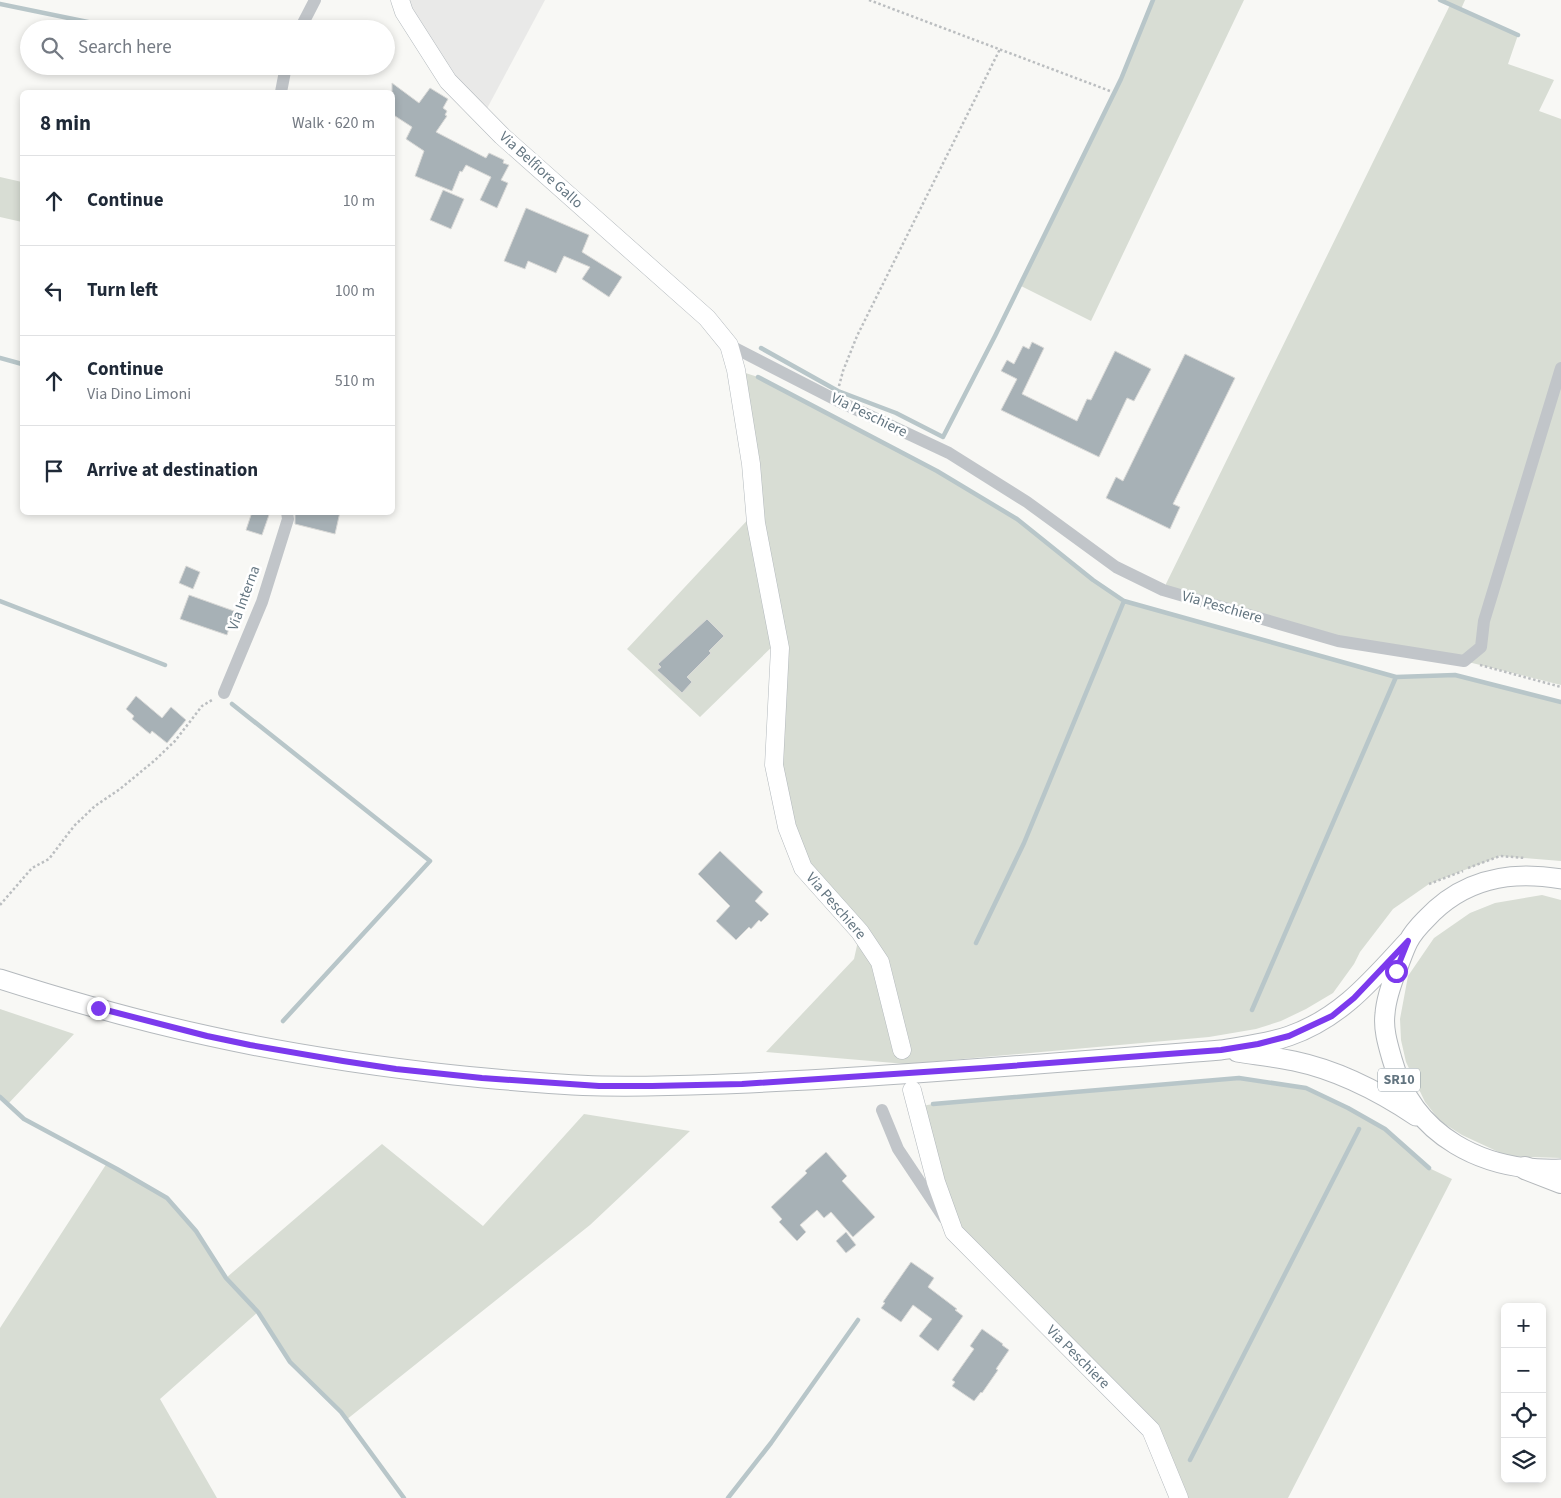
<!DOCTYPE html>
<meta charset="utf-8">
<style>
body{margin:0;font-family:"Source Sans 3",sans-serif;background:#f6f6f7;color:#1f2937}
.controls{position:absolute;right:15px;bottom:15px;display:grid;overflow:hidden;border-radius:8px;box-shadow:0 2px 8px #0003}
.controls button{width:45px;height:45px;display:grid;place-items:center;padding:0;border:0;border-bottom:1px solid #e0e1e3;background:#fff;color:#1f2937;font:25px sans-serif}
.stop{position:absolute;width:15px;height:15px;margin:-11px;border:4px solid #7c3aed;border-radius:50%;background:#fff}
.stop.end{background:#7c3aed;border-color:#fff;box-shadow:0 1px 5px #0008}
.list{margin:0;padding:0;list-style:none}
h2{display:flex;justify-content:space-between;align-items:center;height:65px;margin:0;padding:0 20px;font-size:21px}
h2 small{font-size:16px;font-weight:400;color:#747a83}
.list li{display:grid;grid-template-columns:32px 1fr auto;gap:15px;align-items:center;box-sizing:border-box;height:90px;padding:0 20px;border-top:1px solid #e0e1e3}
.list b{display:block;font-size:19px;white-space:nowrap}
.list p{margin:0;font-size:16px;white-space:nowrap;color:#747a83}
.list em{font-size:16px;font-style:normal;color:#747a83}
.icon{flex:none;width:28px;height:28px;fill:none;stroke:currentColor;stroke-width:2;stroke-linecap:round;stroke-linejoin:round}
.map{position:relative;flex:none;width:1561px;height:1498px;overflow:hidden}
.search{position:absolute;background:#fff;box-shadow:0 2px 8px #0003;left:20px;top:20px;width:375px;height:55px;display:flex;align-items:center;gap:12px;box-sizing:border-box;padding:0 18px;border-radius:28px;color:#747a83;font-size:19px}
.panel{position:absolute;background:#fff;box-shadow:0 2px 8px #0003;left:20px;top:90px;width:375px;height:425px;border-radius:8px}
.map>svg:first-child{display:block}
</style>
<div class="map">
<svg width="1561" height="1498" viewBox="0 0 1561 1498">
<rect width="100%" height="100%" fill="#f8f8f5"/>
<path fill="#e9e9e8" d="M400,0H545L483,116Z"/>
<path fill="#d8ddd4" d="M1154,0H1244L1091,321L1019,285L1121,79Z
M1440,0H1465L1461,9L1518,35L1508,64L1554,80L1539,111L1561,119V685L1464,661L1338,641L1163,590L1450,5Z
M0,177L22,182V222L0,217Z
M736,370L758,377L937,471L1017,519L1093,580L1124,601L1396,677L1455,675L1561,702V861L1500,856L1429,884L1393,909L1360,952L1354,964L1333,993L1306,1009L1281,1021L1256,1029L1209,1037L906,1064L766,1052L854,959L860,932L803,868L774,765L778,641L700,717L627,649L755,512Z
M1542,895L1561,900V1158L1507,1156L1462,1135L1440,1121L1425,1102L1406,1062L1401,1040L1400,1019L1408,976L1434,938L1470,913L1495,903Z
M0,1009L74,1034L7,1105L0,1097Z
M1239,1078L1306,1088L1348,1108L1385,1129L1429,1168L1452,1179L1288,1498H1179L1151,1430L954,1232L916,1107L933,1104Z
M584,1114L690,1131L590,1225L346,1420L341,1412L290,1362L258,1312L160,1399L217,1498H0V1328L107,1163L167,1198L196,1231L226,1278L382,1144L483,1226Z"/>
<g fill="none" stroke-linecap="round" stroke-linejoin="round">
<path stroke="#b8c6c9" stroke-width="4.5" d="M1440,0L1518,35
M0,4L122,29
M761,348L838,391L896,413L943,437L995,336L1121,79L1153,0
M0,358L22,364
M758,377L937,471L1017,519L1093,580L1124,601L1396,677L1455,675L1561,702
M0,601L165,665
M232,704L430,861L283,1021
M976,943L1024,843L1124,601
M1252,1010L1396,677
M0,1097L24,1119L117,1169L167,1198L196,1231L226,1278L258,1312L290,1362L341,1412L404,1498
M933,1104L1239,1078L1306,1088L1348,1108L1385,1129L1429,1168
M1190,1460L1359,1129
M728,1498L771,1443L858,1320"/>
</g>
<path fill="#a7b1b6" stroke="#d9d9d7" d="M392,83L419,103L430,88L448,99L443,108L447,111L445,115L447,116L436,132L486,158L489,153L504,160L503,163L509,165L501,180L508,183L497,208L480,200L491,177L466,165L462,172L460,171L452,191L415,176L424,151L406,139L412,127L392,114Z
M443,190L464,199L451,229L430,220Z
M526,208L589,235L582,252L622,277L609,297L582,279L590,267L564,256L556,273L528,261L525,269L504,261Z
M1032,342L1044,348L1022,394L1077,421L1087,399L1091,400L1115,351L1151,369L1134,401L1127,398L1099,457L1001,410L1017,379L1001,371L1007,360L1014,364L1023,346L1029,349Z
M1185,354L1235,378L1173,504L1180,507L1170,529L1106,498L1116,477L1123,481Z
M252,512H270L262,535L246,530Z
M295,512H340L335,534L295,524Z
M186,566L200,572L193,589L179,583Z
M189,595L234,611L227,635L180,619Z
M707,619L724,636L709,651L711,653L687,677L692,682L682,693L657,670L661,667L658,664Z
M136,696L162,718L171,707L186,720L167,743L152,731L150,734L132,719L134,716L126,709Z
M720,851L763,892L755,901L769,914L761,922L759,920L751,929L749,927L736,940L716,921L730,906L698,874Z
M826,1152L847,1176L842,1181L875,1217L853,1237L831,1212L824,1218L817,1210L800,1225L806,1232L797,1241L779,1222L782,1219L771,1207L807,1173L805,1171Z
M846,1232L856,1245L846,1253L836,1241Z
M911,1262L934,1278L928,1287L957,1309L955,1310L963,1316L938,1351L919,1336L932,1319L913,1305L901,1322L881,1308L885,1303L883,1302Z
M982,1329L1003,1344L1002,1345L1009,1350L996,1369L998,1370L982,1393L981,1392L974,1401L952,1386L955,1382L952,1380L974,1349L970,1346Z"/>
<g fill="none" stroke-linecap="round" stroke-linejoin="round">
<defs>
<path id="secondary" d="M400,0L404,12L448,81L502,136L707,318L729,345L736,370L751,464L756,523L780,648L774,765L787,827L803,868L860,932L880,962L902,1050
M912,1090L936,1182L954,1232L1151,1430L1179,1498"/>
<path id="primary" d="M1561,879C1509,870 1463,879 1426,919C1420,925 1412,934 1408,942C1404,950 1401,959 1398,967C1392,982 1386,998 1385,1014C1383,1029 1388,1045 1392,1059C1413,1137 1484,1172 1561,1169
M0,979C69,1001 139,1021 209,1036C290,1054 372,1066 454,1075C503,1080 553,1085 602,1086C677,1087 751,1083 825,1079C957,1071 1089,1060 1221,1050C1243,1046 1267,1044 1289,1036C1341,1018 1372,980 1408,941
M1237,1052C1256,1055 1275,1057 1294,1061C1337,1070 1380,1092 1416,1116"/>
<path id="highway" d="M1525,1168L1561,1182"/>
</defs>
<use href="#secondary" stroke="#b3b9bd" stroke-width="19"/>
<use href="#primary" stroke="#b4b9bd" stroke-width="21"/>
<use href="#highway" stroke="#b4b8bb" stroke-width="24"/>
<path stroke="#bbbec0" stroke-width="2.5" stroke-dasharray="2.5 2.5" stroke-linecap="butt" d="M869,0L1110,91
M839,386L843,371L857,336L1000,49
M1480,665L1561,687
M1468,868L1500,856L1525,858
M1429,884L1463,871
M0,905L32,868L49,859L74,826L95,806L120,789L154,761L175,741L202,706L212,700"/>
<path stroke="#c1c5c9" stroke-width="12" d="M300,29L315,0
M281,92L286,66
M729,345L836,400L949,453L1027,502L1116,567L1163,590L1338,641L1464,661L1481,647L1484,621L1561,368
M224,693L262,602L288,519L287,512
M882,1110L898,1149L944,1218"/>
<use href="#secondary" stroke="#fff" stroke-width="18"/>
<use href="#primary" stroke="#fff" stroke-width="19"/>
<use href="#highway" stroke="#fff" stroke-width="22"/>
</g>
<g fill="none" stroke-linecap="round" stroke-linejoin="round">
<path stroke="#7c3aed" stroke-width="6" d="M98,1008L207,1036L250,1045L343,1061L396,1069L482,1078L599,1086H652L742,1084L984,1068L1221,1050L1258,1044L1289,1036L1332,1016L1354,998L1408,941L1396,971"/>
</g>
<g text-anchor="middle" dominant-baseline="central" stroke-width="5" stroke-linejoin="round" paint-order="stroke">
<rect fill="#fff" stroke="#929ea6" stroke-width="1" x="1378" y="1068.5" width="42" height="23" rx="4"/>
<g font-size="14" font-weight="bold" fill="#637580">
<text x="1399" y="1080">SR10</text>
</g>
<g font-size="15" fill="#637580" stroke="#fff">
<text transform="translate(541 170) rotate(42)">Via Belfiore Gallo</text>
<text transform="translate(869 415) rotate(26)">Via Peschiere</text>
<text transform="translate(244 598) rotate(-70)">Via Interna</text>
<text transform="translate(1222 607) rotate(16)">Via Peschiere</text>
<text transform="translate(836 906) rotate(49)">Via Peschiere</text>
<text transform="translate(1078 1357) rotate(45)">Via Peschiere</text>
</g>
</g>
</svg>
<div class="controls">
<button>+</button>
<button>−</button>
<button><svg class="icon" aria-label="locate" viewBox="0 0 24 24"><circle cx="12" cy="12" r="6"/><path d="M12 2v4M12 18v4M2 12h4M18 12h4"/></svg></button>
<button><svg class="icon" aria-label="layers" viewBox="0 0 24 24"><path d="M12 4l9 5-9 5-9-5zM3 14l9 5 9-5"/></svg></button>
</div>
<div class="stop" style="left:1396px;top:971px"></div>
<div class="stop end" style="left:98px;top:1008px"></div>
<div class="search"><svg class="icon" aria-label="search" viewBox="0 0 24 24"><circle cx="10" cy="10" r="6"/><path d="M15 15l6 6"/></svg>Search here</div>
<section class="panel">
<h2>8 min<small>Walk · 620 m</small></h2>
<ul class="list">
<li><svg class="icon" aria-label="ahead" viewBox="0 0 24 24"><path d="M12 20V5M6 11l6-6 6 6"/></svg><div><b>Continue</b></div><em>10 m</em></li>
<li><svg class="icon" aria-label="left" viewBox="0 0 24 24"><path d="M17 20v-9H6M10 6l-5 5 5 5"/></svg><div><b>Turn left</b></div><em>100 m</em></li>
<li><svg class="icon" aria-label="ahead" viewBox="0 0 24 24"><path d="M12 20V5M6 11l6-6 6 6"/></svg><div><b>Continue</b><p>Via Dino Limoni</p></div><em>510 m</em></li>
<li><svg class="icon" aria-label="arrive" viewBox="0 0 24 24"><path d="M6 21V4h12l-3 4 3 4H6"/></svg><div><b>Arrive at destination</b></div></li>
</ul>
</section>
</div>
